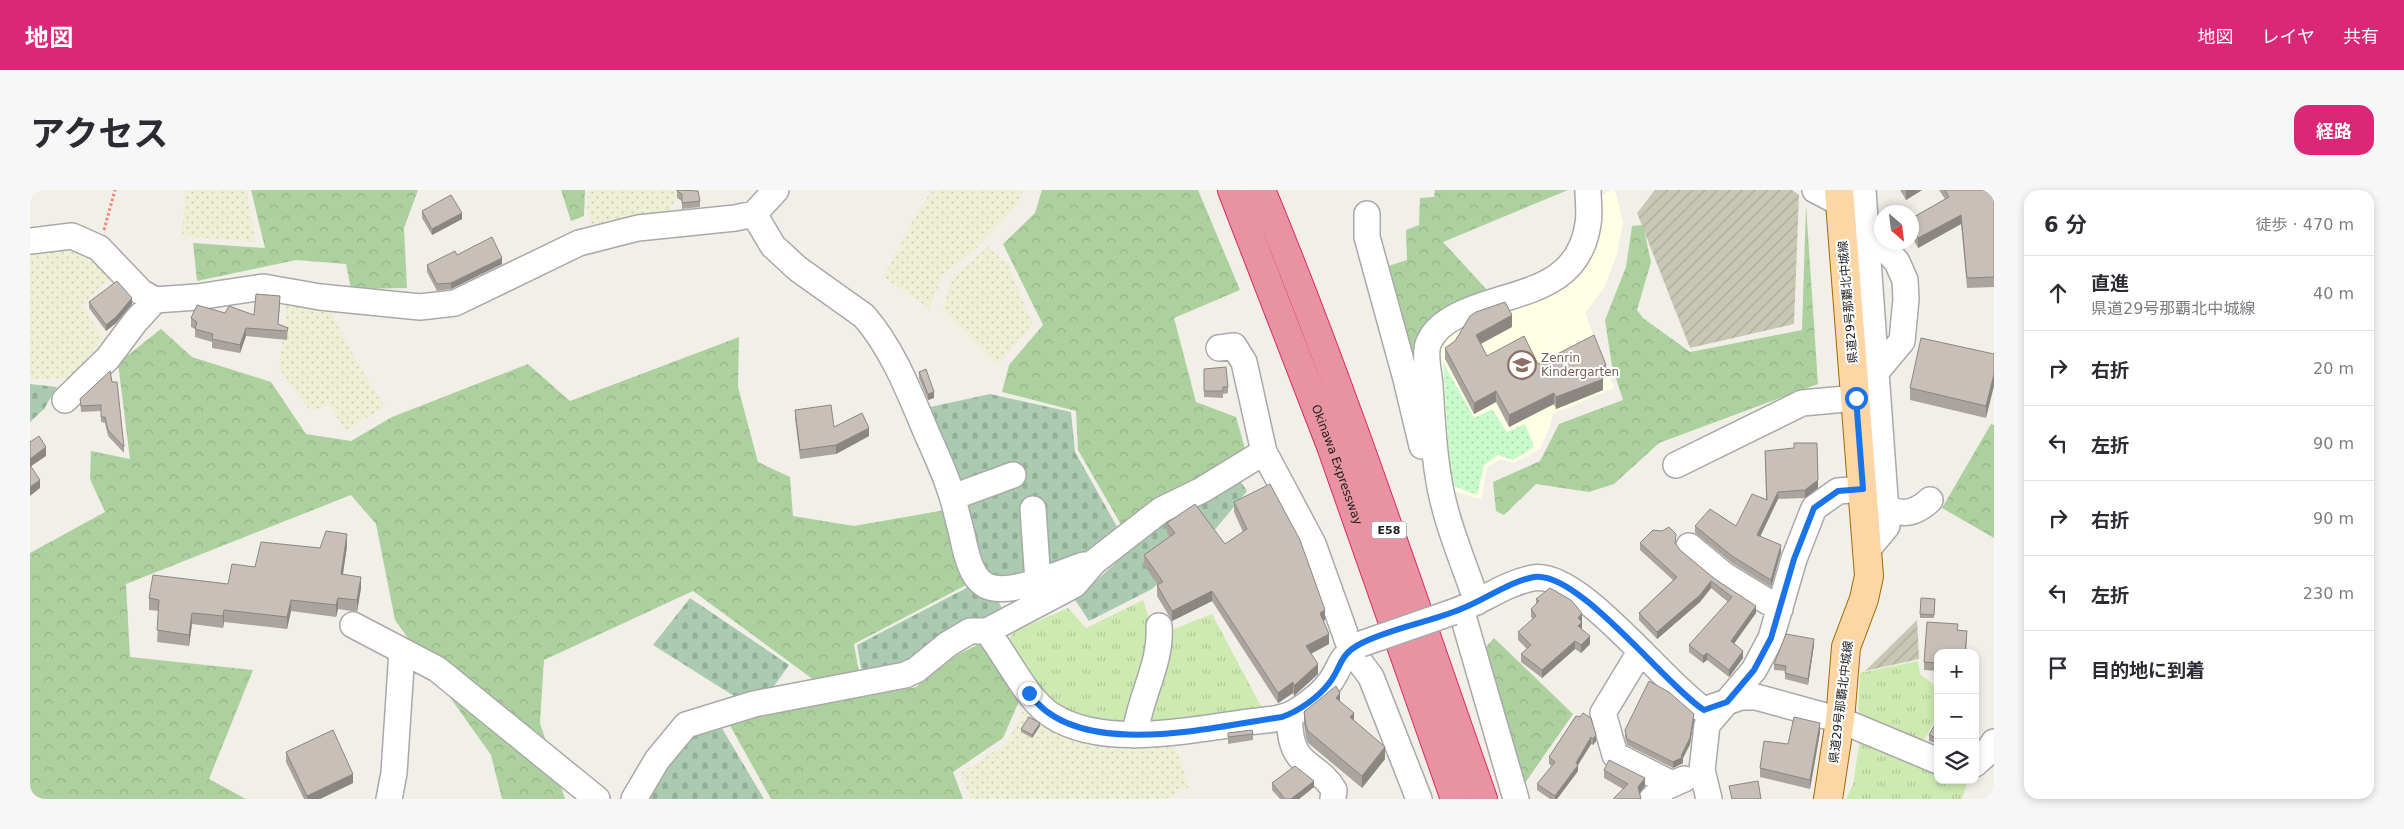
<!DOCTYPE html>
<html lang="ja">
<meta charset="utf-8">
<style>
body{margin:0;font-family:"DejaVu Sans","Noto Sans JP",sans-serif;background:#f7f7f7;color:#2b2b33}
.controls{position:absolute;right:15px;bottom:15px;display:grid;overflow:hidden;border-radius:10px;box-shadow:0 2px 8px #0003}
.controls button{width:45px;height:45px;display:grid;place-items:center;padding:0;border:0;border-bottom:1px solid #e1e1e2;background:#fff;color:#2b2b33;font:25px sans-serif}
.compass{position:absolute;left:1844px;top:15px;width:45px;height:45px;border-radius:50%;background:#fff;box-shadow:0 2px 8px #0003;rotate:152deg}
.stop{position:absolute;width:15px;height:15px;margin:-11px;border:4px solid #1a73e8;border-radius:50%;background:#fff}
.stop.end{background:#1a73e8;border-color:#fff;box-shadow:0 1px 5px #0008}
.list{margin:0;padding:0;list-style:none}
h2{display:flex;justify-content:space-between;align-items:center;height:65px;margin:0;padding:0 20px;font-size:21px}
h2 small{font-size:16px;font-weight:400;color:#7c7c81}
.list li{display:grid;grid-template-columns:32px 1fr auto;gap:15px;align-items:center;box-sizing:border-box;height:75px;padding:0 20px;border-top:1px solid #e1e1e2}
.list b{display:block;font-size:19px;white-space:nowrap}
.list p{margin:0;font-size:16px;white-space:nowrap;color:#7c7c81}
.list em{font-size:16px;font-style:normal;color:#7c7c81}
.icon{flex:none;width:28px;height:28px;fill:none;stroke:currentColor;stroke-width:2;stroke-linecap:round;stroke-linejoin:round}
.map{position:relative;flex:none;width:1964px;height:609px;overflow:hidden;border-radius:15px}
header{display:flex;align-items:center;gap:30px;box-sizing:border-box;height:70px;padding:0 25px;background:#db2777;color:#fff}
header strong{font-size:24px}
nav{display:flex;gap:28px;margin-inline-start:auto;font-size:18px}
.intro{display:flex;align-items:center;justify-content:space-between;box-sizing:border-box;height:120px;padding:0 30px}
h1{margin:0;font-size:35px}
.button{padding:12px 22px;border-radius:15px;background:#db2777;color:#fff;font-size:18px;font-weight:700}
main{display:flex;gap:30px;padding:0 30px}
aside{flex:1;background:#fff;border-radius:15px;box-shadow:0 2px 8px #0003}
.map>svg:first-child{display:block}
</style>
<header>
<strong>地図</strong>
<nav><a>地図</a><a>レイヤ</a><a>共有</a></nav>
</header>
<div class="intro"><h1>アクセス</h1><a class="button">経路</a></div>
<main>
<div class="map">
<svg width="1964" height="609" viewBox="0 0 1964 609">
<defs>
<pattern id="construction-furrows" width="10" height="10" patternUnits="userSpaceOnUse" patternTransform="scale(1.25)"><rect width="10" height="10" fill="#c7c7b4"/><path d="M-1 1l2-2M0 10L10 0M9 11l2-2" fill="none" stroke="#abab9a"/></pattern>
<pattern id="farmland-dots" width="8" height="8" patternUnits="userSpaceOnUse" patternTransform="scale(1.25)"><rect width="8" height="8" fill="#eef0d5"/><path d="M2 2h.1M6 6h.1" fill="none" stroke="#ccceb7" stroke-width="1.8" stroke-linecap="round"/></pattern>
<pattern id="grass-tufts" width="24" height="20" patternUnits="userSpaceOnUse" patternTransform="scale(1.25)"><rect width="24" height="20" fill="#cdebb0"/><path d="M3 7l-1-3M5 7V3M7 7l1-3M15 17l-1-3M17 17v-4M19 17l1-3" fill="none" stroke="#b0c997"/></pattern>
<pattern id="forest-crowns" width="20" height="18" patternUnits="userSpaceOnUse" patternTransform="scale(1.25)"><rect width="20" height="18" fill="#add19e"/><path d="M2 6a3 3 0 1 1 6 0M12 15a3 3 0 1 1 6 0" fill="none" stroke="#95b388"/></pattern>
<pattern id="cemetery-stones" width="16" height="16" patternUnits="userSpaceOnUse" patternTransform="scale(1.25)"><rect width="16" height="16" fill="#aacbaf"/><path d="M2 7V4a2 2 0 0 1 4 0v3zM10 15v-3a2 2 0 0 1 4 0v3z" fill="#92ae96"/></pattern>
<pattern id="park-dots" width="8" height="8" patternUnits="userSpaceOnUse" patternTransform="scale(1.25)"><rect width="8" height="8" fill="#c8facc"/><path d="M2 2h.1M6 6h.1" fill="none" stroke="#acd6af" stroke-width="1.8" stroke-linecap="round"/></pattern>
</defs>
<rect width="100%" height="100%" fill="#f2efe9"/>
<path fill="#ffffe5" d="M1581,0H1585L1593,33L1587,64L1574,98L1555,123L1584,198L1523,224L1519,239L1510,259L1484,273L1471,269L1457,277L1451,309L1416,299L1409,198V153L1421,140L1531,93L1563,10Z"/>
<path fill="url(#construction-furrows)" d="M1625,0H1762L1769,5L1764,134L1660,158L1607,23Z
M1887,430L1889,469L1835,481Z"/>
<path fill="url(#farmland-dots)" d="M155,0H216L226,52L152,46Z
M558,0H650L637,26L563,38L557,19Z
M902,0H993L987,14L947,58L914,85L899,118L853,87L886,25Z
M958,57L978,74L1003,135L967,175L912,119L923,87Z
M40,60L67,71L82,87L51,115L74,149L40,188L0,189V65Z
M256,114L298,117L326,170L355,217L316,241L299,215L280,221L249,179Z
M995,517L1143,548L1159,597L1136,609H940L930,583L976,554Z"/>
<path fill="url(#grass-tufts)" d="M1113,410L1123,440L1094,536L1040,524L1009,504L977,452L984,441L1038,418L1056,438Z
M1182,424L1232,518L1119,534L1136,442Z
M1888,471L1890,484L1908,498V525L1893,552L1832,527L1828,519L1830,483Z
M1830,549L1908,582V590H1938L1932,609H1816L1823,594Z"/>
<path fill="url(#forest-crowns)" d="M221,0H388L374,38L377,98L321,99L316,74L266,70L167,91L163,53L235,58Z
M531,0H555L554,26L541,31Z
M1012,0H1168L1210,100L1144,128L1166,212L1206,227L1216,262L1093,338L1048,260L1046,221L972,202L979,175L1013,135L973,54L1005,23Z
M1405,0H1538L1413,52L1459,102L1406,131L1392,209L1352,78L1377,70L1376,40L1389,35L1390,8L1404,7Z
M1776,15L1788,194L1629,253L1584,294L1559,302L1506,294L1474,325L1466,321L1463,292L1510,271L1529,234L1593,210L1582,176L1575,130L1596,77L1602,36L1613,35L1621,72L1607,120L1613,128L1660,162L1772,140Z
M131,139L162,167L241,192L276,244L321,251L362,227L498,174L540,211L709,147L708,197L728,272L760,287L763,326L824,336L915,320L940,393L824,454L829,482L788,493L663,401L514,470L510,533L535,609H472L461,565L365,430L346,334L321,305L96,394L100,467L223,480L179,589L216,609H0V363L75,322L60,289L61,261L100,269L88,173Z
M1961,234L1964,235V348L1912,318Z
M1464,448L1543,524L1495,593L1451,462Z
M953,452L990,509L973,548L923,582L933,609H741L698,532L886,497L921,468Z"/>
<path fill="url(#cemetery-stones)" d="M0,194L27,197L14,219L0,232Z
M960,204L1041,222L1045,262L1090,342L1025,381L967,389L952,379L891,219Z
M1211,292L1217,301L1183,342L1122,399L1059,431L1045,410L1139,324Z
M946,393L965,404L974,423L852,485L831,478L827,455Z
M660,408L759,475L737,506L712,511L623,455Z
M690,535L734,609H611L664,541Z"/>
<path fill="url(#park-dots)" d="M1413,172L1444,228L1462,219L1477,242L1495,234L1504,257L1483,270L1468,265L1454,275L1447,305L1421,295Z"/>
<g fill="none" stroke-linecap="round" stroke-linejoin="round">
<defs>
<path id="minor" d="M1785,0L1810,13
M1833,0L1857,336L1837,360
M724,24L743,56L768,79L834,126C863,159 880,204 897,244C905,262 914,281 920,300C925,313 927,327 931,340C935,357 939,386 955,395C977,408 1032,382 1054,375
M1337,24V47L1376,189L1392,256
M1837,38L1867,72L1875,90L1876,109L1872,151L1847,181
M0,51L42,46L69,58L111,102L125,110L167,107L233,97L290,107L390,117L425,113L549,53L608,38L705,28L724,24L746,0
M1189,158L1204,156L1214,172L1234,262L1283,354L1321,460L1341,487L1389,609
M35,210L78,168L105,132L125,110
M1646,275L1772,213L1826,208
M923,307L983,285
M1003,319L1008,392
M1659,356L1694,385L1750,419
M1447,412C1433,371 1414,328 1408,285C1403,255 1402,225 1400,195C1399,182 1393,161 1400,150C1407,136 1421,128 1435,122C1485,100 1548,102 1558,34C1560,23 1558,11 1558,0
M1431,419L1486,609
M1423,422C1450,413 1475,393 1503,388C1548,379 1634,494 1674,520L1711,507H1726L1810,530L1908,571
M323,435L407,479L567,609
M957,441C976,465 997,510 1021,525C1071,558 1156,541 1211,533C1228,530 1252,531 1267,521C1278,514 1293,502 1301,491C1313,472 1309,468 1331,454
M1610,462L1573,523L1585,565L1642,594
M1259,525C1260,539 1260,555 1270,567C1282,580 1294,583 1304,600L1303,609
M1105,545C1109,508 1132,473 1129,436
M1945,574L1956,564L1964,552
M359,609L364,583L372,461
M604,609L627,570L656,535L724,514L875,485L886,480L918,454L940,441H957L1044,395L1064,372L1131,320L1172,300L1234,262
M1622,609L1636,597L1654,589
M1679,609L1672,580L1677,535L1724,480L1741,448L1764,369L1784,318L1808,301L1833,299C1857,318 1873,335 1900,310"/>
<path id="major" d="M1798,609L1810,530L1816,457L1834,409L1839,386L1809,0"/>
<g id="highway">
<path id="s1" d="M1202,0L1301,256L1425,609"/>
<path d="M1231,0C1314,200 1381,405 1453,609"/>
</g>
</defs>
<use href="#minor" stroke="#a9a9a9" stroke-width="28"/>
<use href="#major" stroke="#a06b00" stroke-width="30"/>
<use href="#highway" stroke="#dc2a67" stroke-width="30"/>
<path stroke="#fa8072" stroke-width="3" stroke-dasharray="2.5 2.5" stroke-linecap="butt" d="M74,40L85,0"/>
<use href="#minor" stroke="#fff" stroke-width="25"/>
<use href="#major" stroke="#fcd6a4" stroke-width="28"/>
<use href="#highway" stroke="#e892a2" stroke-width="28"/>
<defs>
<path id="minor-bridge" d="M1331,454L1423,422"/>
</defs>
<use href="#minor-bridge" stroke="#a9a9a9" stroke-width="28" stroke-linecap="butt"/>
<use href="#minor-bridge" stroke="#fff" stroke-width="25"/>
</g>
<path fill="#aba49e" d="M1870,0H1892L1876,10Z
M1909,0H1964V97L1937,98L1931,34L1888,58L1882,47V28L1915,9Z
M647,1L670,11V17L652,19V11L647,8Z
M392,21L432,29L402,45L392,28Z
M427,65L472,74L421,99L407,101L397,82V75Z
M59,112L102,114L86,133L76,141L59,118Z
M250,115L248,134L258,138L257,150L216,146L210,163L182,158V152L165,147V139L161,137V128L195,123L224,125Z
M1482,137L1451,154L1457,166L1576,187L1573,188V200L1526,219L1524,214L1479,237L1466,212L1444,224L1415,169V158Z
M1964,164L1956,228L1880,210V198Z
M1174,179L1198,197V203L1193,204V208L1174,207Z
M80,181L94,257V263L78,246L75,233L71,232V221L51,222L50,209Z
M889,182L904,208L898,210L889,188Z
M765,220L804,237L839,246L806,264L770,269L765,229Z
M1735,261L1788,298L1775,308L1748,309L1730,347L1751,362L1741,397L1702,373L1665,343V336H1706L1736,310Z
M1204,312L1295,430L1293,431L1299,454L1281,464L1288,484L1267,503L1264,506L1263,503L1248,513L1182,411L1142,431L1127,406V395H1128L1114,375V365L1140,347L1137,343V333L1195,354L1213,342L1204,322Z
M1610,353L1646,354L1650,360L1726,423L1704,453L1713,468L1699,487L1677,470L1673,473L1659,462V455L1698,412L1681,398L1670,412L1627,449L1609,430V423L1643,390L1610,360Z
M317,356L313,384L331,398L327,422L308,419L306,427L261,421L257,439L194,432L193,438L162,434L159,456L127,452L129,421L119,420V408L198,394L225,377Z
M1506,409L1552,431V440L1560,454L1551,463L1545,459L1512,488L1491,472V464L1497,459L1488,450V442L1503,429L1501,427V419L1506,414Z
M1905,409L1904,428H1890V424Z
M1928,440L1937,449L1936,463H1908V481L1894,480V472Z
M1784,455L1778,495L1755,489V481L1744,480V474Z
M1310,512L1324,530L1355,569L1332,598L1278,553L1276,548L1274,534V522Z
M1546,526L1566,551L1563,555L1561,554L1548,575V581L1527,609H1520L1507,600V594L1522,576L1519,574V567Z
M1908,529V554L1899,551V545Z
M1664,530L1660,554L1653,568V573L1643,578L1597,555L1595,547V540Z
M1010,536L1002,548L991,542V539Z
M1790,542L1780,599L1730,587V578L1758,554Z
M1198,543L1223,544V550L1198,554Z
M256,562L323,593L290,609H274L256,572Z
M1574,580L1615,596L1610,603L1593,599L1574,588Z
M1242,593L1284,597L1269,609H1250L1242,600Z"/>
<path fill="#8b8681" d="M1876,0H1892L1876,10Z
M432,23V29L402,45V39Z
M1931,25V34L1888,58V48Z
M472,68V74L421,99V93Z
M102,108V114L86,133L76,141V135Z
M1482,125V137L1446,156V145Z
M216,138V146L210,163V155Z
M1576,175V187L1569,190V179Z
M1964,184V196L1956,228V216Z
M1573,189V200L1526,219V207Z
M1466,201V212L1444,224V213Z
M904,202V208L898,210V204Z
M1524,203V214L1479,237V225Z
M839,238V246L806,264V255Z
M16,257V266L0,277V269Z
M10,290V298L0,306V297Z
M1788,290V298L1775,308V300Z
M1748,302V309L1727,353V345Z
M317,344V356L311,396V384Z
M1751,355V362L1741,397V390Z
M331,387V398L327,422V410Z
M1681,391V398L1670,412L1627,449V442Z
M1182,401V411L1142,431V421Z
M308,408V419L306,427V415Z
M261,410V421L257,439V427Z
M1726,416V423L1701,458V451Z
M194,420V432L193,438V426Z
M1295,420V430L1290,433V423Z
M162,423V434L159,456V445Z
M1552,423V431L1548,435V428Z
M1552,432V440L1548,436Z
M1299,444V454L1276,466V456Z
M1560,446V454L1551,463V455Z
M1784,449V455L1778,495V489Z
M1545,451V459L1512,488V480Z
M1713,461V468L1699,487V480Z
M1677,463V470L1673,473V466Z
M1288,474V484L1264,506V496Z
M1263,492V503L1248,513V503Z
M1310,503V515L1306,508Z
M1324,523V535L1320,527Z
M1664,524V530L1660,554L1653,568V573L1643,578V572L1651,566Z
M1010,533V536L1002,548V545Z
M1790,533V542L1780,599V590Z
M1566,545V551L1563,555V549Z
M1561,547V554L1548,575V581L1527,609H1525V606Z
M1355,557V569L1332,598V586Z
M323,584V593L290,609H277V606Z
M1615,588V596L1608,605V597Z
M1284,591V597L1269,609H1261Z"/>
<path fill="#c7bfb8" stroke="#8b8681" d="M647,0L668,1L670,11L652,13V4L647,1Z
M1915,0H1964V87L1937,88L1931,25L1888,48L1882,37V28L1919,7Z
M421,5L432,23L402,39L392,21Z
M462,47L472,68L421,93L407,94L397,75L425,61L427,65Z
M87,91L102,108L86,127L76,135L59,112Z
M226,104L250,106L248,134L258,138L257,141L216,138L210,155L182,149L183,144L165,139L167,132L161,128L167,115L195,123L199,116L224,125Z
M1475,112L1482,125L1446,145L1457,166L1494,146L1508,174L1564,145L1576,175L1569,179L1573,189L1526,207L1524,203L1479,225L1466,201L1444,213L1415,158L1425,151L1440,126L1446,122Z
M1891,148L1964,164V184L1956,216L1880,198Z
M1196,177L1198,197H1193V201H1174V179Z
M896,179L904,202L898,204L889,182Z
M80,181L82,192H87L94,257L78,240L75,227H71V215L51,216L50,209Z
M801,215L804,237L832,223L839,238L806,255L770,260L765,220Z
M9,246L16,257L0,269V252Z
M1764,253H1787L1788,290L1775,300L1748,302L1727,345L1751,355L1741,390L1702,366L1665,336L1680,319L1706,336L1722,304L1737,310L1735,261L1764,258Z
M0,275L10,290L0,297Z
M1240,294L1270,350L1295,420L1290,423L1299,444L1276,456L1288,474L1267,493L1264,496L1263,492L1248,503L1182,401L1142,421L1127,395L1133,392L1114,365L1145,343L1137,333L1165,314L1195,354L1217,339L1204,312Z
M1639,337L1646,344L1645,353L1650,360L1685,389L1726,416L1701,451L1713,461L1699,480L1677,463L1673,466L1659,455L1702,407L1681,391L1670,405L1627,442L1609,423L1647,387L1610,353L1623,340L1632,341Z
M296,341L317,344L311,384L331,387L327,410L308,408L306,415L261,410L257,427L194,420L193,426L162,423L159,445L127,440L129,410L119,408L123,385L198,394L202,374L225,377L231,352L290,358Z
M1520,398L1541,410L1552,423L1548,428L1552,432L1548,436L1560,446L1551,455L1545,451L1512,480L1491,464L1501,455L1488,442L1506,426L1501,419L1509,411L1506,409Z
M1891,408L1905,409L1904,425L1890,424Z
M1897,432L1928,434L1927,440L1937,441L1935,463H1908V473L1894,472Z
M1756,444L1784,449L1778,489L1755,483L1756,476L1744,474Z
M1619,491L1639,502L1664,524L1660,548L1651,566L1653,567L1643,572L1597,549L1595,540Z
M1306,496L1310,503L1306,508L1324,523L1320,527L1355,557L1332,586L1278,541L1276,536L1274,522Z
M1553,523L1561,528L1566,545L1563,549L1561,547L1546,573L1548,575L1525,606L1507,594L1525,572L1519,567L1546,526L1550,527Z
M999,527L1010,533L1002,545L991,539Z
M1764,527L1790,533L1780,590L1730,578L1734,551L1758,554Z
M1908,529V548L1899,545Z
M303,540L323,584L277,606L256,562Z
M1222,540L1223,544L1198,547V543Z
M1579,570L1615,588L1608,597L1611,609H1583L1598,594L1574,580Z
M1265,576L1284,591L1261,609H1255L1242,593Z
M1728,591L1731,609H1702L1699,596Z"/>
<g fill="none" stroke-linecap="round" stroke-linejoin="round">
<path stroke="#1a73e8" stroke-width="6" d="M999,503C1046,572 1182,537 1252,527C1269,521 1289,507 1300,492C1312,476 1309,465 1330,454C1358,439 1400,432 1431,419C1455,410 1478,392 1504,387C1548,380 1634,494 1674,520L1697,512L1724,480L1741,448L1764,369L1784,318L1808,301L1833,299L1826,208"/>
</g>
<defs>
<symbol id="school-ring" viewBox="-11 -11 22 22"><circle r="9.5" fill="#fff" stroke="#8d6e63" stroke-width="1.5"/><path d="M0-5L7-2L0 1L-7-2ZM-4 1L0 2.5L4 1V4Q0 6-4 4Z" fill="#8d6e63"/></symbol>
</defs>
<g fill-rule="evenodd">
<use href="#school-ring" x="1476" y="159" width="32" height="32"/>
</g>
<g text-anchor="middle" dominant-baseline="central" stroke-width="4" stroke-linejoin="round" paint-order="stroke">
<rect fill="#fff" stroke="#646464" stroke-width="1" x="1341.5" y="331.5" width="35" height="17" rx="4"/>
<g font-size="11" font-weight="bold" fill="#222">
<text x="1359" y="340">E58</text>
</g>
<g font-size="12" fill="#222" stroke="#fff">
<text transform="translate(1818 112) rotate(-95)">県道29号那覇北中城線</text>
<text stroke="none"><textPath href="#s1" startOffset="294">Okinawa Expressway</textPath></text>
<text transform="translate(1811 512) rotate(-83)">県道29号那覇北中城線</text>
</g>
<g font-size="12" fill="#785e54" stroke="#fff" text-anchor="start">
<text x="1511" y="168">Zenrin<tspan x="1511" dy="14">Kindergarten</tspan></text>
</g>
</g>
</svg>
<div class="controls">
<button>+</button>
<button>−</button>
<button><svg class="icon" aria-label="layers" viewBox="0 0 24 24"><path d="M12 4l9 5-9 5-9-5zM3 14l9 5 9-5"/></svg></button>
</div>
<svg class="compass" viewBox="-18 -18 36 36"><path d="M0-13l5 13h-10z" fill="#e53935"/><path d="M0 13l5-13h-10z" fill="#7c7c81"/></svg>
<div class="stop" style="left:1826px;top:208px"></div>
<div class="stop end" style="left:999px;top:503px"></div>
</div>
<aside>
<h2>6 分<small>徒歩 · 470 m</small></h2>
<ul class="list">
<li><svg class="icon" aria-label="ahead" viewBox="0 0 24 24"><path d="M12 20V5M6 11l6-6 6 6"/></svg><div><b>直進</b><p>県道29号那覇北中城線</p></div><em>40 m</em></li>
<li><svg class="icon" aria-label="right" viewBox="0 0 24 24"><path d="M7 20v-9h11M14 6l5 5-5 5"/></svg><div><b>右折</b></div><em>20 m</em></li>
<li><svg class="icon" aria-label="left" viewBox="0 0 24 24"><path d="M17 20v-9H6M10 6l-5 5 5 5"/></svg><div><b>左折</b></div><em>90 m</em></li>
<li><svg class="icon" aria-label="right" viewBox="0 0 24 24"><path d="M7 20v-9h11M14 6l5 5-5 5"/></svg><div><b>右折</b></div><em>90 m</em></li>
<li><svg class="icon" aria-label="left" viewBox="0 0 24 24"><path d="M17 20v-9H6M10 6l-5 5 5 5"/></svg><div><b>左折</b></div><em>230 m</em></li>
<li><svg class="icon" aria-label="arrive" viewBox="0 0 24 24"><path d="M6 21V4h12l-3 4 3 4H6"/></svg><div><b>目的地に到着</b></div></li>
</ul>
</aside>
</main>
